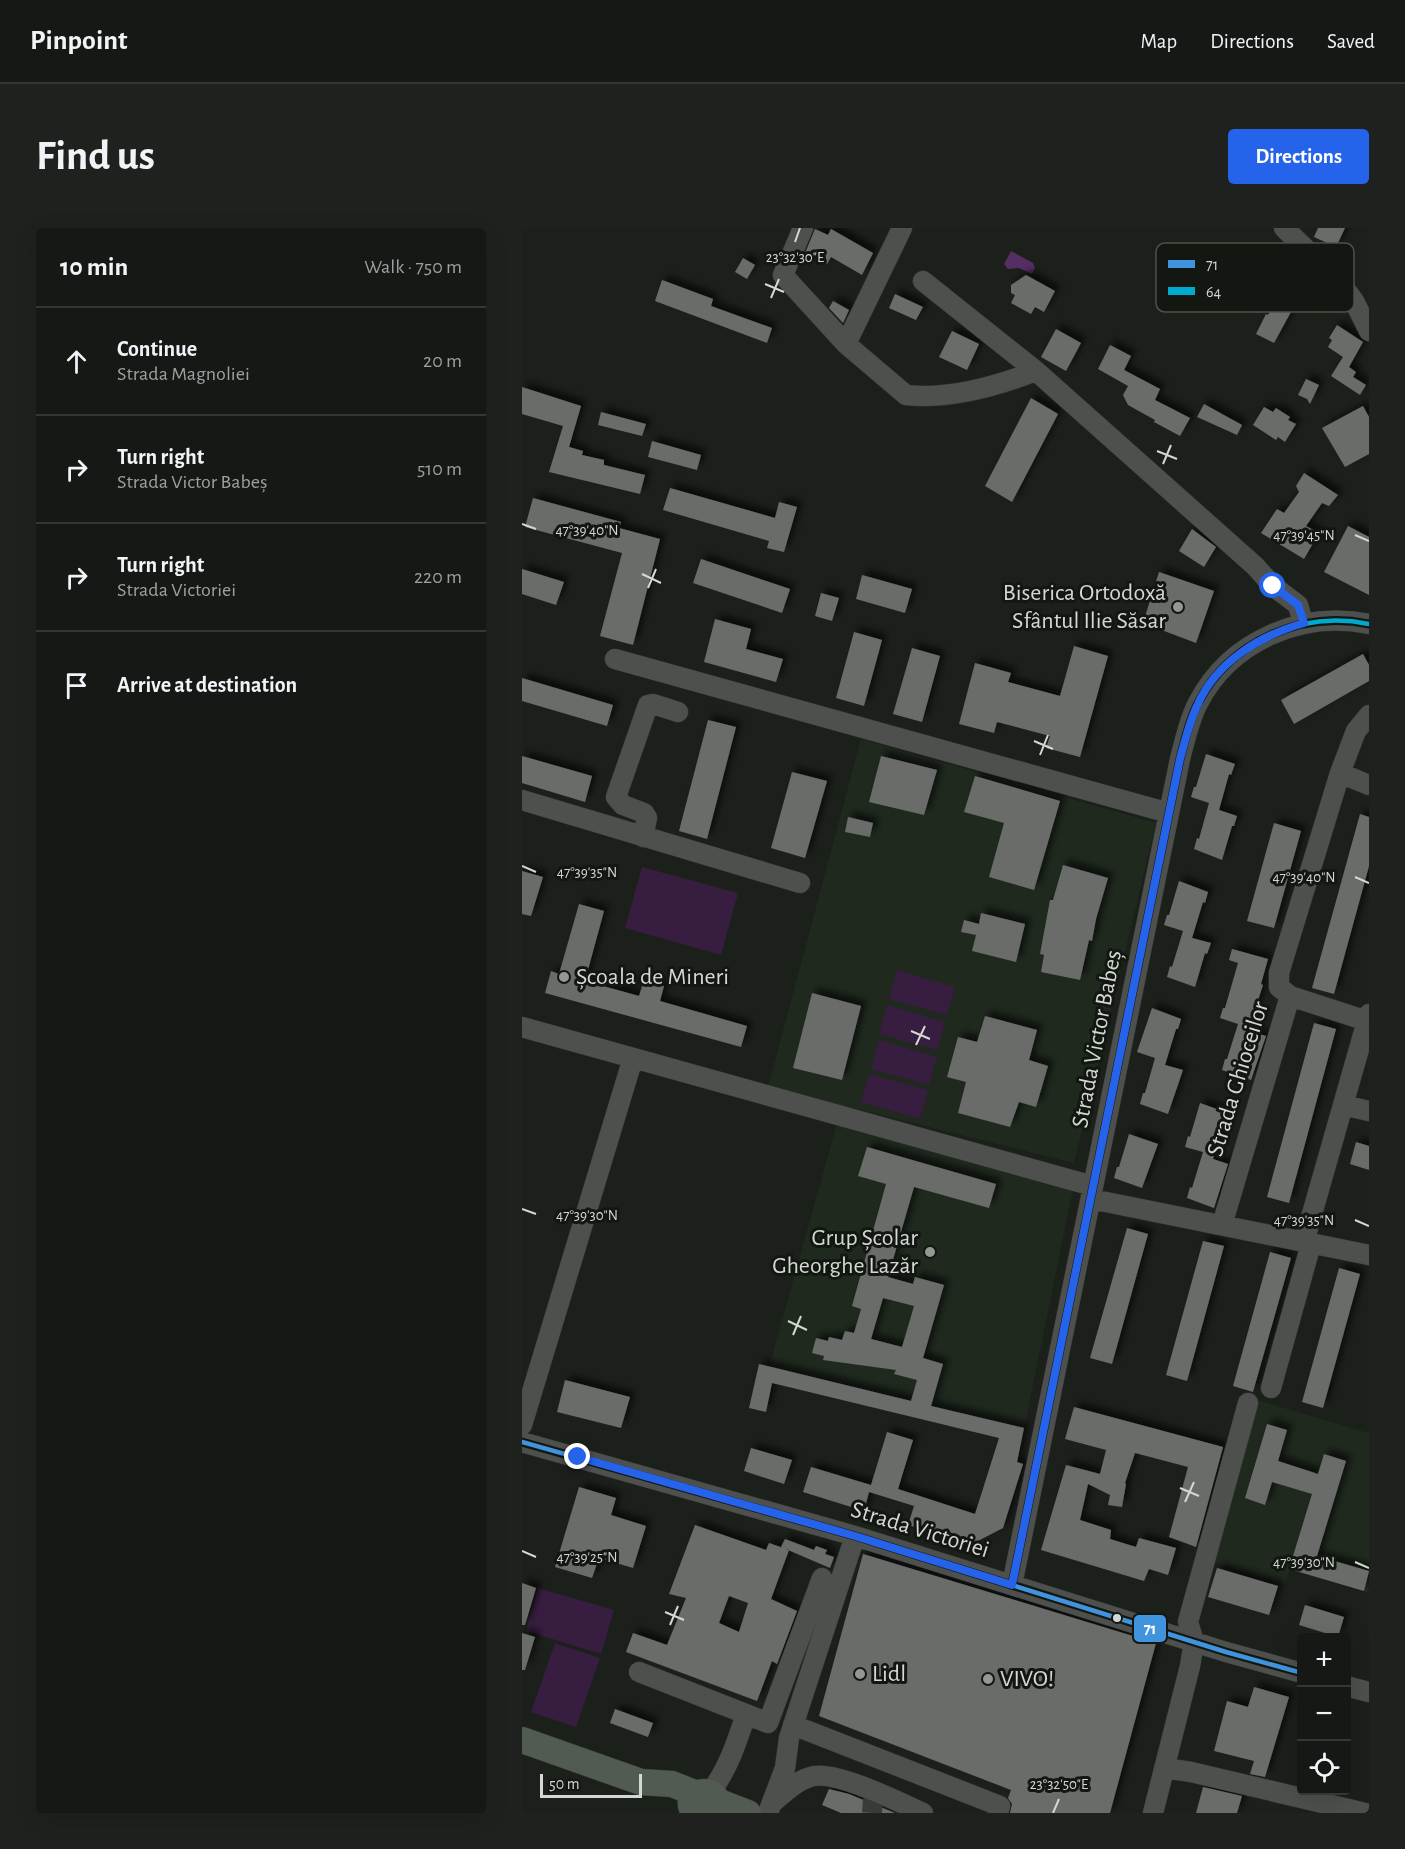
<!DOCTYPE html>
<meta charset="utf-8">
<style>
body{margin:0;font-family:"Alegreya Sans",sans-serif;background:#1e211d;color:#f1f3f6}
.controls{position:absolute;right:18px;bottom:18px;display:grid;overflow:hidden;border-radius:6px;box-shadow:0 6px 24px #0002}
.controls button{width:54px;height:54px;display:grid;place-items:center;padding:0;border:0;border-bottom:2px solid #343734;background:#151814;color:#f1f3f6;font:30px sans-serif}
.scale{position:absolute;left:18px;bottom:15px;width:102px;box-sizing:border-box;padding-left:6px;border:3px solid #d4d8d3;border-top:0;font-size:16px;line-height:21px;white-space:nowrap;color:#d4d8d3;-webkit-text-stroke:4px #121811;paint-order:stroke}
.stop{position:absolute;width:18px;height:18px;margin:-14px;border:4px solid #2563eb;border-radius:50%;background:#fff}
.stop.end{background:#2563eb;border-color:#fff;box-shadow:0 2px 6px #0008}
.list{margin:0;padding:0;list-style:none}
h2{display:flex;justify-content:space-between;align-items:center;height:78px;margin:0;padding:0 24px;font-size:26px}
h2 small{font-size:20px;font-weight:400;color:#9da0a0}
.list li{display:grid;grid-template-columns:39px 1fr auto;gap:18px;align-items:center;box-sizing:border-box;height:108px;padding:0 24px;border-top:2px solid #343734}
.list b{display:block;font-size:22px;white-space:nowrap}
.list p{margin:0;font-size:20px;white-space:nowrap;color:#9da0a0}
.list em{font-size:20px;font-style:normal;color:#9da0a0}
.icon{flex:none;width:33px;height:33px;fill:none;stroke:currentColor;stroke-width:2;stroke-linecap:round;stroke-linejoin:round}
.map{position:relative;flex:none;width:847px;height:1585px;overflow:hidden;border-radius:6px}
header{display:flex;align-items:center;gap:36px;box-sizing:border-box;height:84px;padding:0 30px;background:#151814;border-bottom:2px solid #343734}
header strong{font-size:28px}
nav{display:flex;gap:33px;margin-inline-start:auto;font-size:21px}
.intro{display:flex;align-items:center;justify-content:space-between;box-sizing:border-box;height:144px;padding:0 36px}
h1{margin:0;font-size:42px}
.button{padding:15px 27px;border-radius:6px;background:#2563eb;color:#fff;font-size:21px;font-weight:700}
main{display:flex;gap:36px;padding:0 36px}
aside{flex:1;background:#151814;border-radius:6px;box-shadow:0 6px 24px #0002}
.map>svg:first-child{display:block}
</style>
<header>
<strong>Pinpoint</strong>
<nav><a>Map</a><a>Directions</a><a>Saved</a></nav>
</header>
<div class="intro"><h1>Find us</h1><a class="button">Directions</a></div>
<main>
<aside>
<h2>10 min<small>Walk · 750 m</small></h2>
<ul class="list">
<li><svg class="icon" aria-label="ahead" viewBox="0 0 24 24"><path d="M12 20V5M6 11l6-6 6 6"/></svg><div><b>Continue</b><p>Strada Magnoliei</p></div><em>20 m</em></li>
<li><svg class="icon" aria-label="right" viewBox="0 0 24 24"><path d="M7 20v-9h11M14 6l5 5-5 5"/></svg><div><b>Turn right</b><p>Strada Victor Babeș</p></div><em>510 m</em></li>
<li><svg class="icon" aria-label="right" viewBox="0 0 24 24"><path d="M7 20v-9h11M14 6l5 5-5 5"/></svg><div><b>Turn right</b><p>Strada Victoriei</p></div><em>220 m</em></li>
<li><svg class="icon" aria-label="arrive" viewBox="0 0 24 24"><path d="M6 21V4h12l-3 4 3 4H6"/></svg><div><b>Arrive at destination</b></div></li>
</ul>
</aside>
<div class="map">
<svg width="847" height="1585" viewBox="0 0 847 1585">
<defs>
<filter id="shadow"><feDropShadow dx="5.5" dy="-5.5" stdDeviation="3" flood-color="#0009"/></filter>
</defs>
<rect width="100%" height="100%" fill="#1c201b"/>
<path fill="#1f291e" d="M339,511L634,595L552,935L246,859Z
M319,881L554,946L502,1201L247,1139Z
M735,1172L847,1205V1365L768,1341L763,1356L686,1333Z"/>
<path fill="#371d40" d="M120,639L216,665L199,727L103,700Z
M375,742L433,759L425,787L367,771Z
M365,777L423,794L415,822L357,806Z
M357,812L415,829L407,857L349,841Z
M347,846L406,862L398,891L339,874Z
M16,1360L92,1382L79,1426L4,1403Z
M33,1415L78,1430L54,1499L9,1484Z"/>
<path fill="#552e64" d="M489,23L511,35L513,40L510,46L497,40L486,41L482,36Z"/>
<path fill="#696c68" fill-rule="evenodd" filter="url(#shadow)" d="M796,0H823L814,19L792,9Z
M293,1L306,7L309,1L351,25L340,47L309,29L305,36L283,25Z
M221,30L233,37L225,51L213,44Z
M504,47L533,63L522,84L513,79L509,86L489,75L493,67L489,65V57Z
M140,52L191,71L189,78L250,100L245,115L133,73Z
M766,53L781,62L752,115L734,106L744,86L746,87Z
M373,66L401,79L394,92L367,80Z
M311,73L327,82L321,95L307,80Z
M815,97L841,114L827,139L834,144L831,149L844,157L838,167L809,148L821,129L806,119L810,112L807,110Z
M534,101L559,115L544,143L519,129Z
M430,103L457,116L445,142L417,129Z
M588,117L609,128L602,142L638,161L633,172L668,190L658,208L632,194L633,192L606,177L601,167L606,158L576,141Z
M784,151L797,157L788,176L785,171L776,167Z
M0,159L59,178L47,219L61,223L60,227L82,232V237L123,247L118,266L27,244L41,198L0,186Z
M509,170L536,186L490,274L463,258Z
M682,176L720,197L715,207L675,189Z
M841,178L847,189V226L823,239L800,200Z
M742,179L751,184L754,180L768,189L766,192L774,196L763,214L756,209L754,212L731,197Z
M79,184L124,196L120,208L76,197Z
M130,213L179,227L175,242L126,229Z
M782,245L816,267L807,278L800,275L784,298L797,305L782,331L739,305L755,281L762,285L777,264L774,258Z
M148,260L253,290L257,274L275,279L262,324L245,320L247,313L141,282Z
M11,270L99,294L97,300L138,311L111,417L78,408L100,325L3,299Z
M826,298L847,309V367L802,344Z
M670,301L694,319L682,339L657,323Z
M179,331L268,361L260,385L171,355Z
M0,341L42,354L34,377L0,366Z
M637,344L692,363L674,415L621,395Z
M340,347L390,361L383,385L334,371Z
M299,365L317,370L310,393L293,388Z
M193,391L229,401L224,421L261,431L254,454L182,434Z
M332,404L360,412L342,478L314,470Z
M552,418L586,428L558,529L524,520L528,508L475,494L472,505L437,496L453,435L489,445L486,454L538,468Z
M390,420L418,428L400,494L371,486Z
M841,426L847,437V453L772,496L759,472Z
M0,450L91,477L85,498L0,473Z
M186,492L214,499L185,611L157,603Z
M684,526L713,536L709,547L707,546L697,582L715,588L712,598H710L700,632L672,621L675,610L677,611L687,575L669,569L672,559H674Z
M0,528L70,548L63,574L0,555Z
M359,528L415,542L402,587L347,574Z
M270,544L305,553L283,630L249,620Z
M453,548L538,573L512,662L467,649L482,595L442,584Z
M838,586L847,589V638L812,766L790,760Z
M326,589L351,595L348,609L323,604Z
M752,595L779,603L752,700L725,693Z
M541,637L586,650L574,691L570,713L567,712L558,752L519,744L522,727L518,726L528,672H531Z
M0,643L21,649L9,688L0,686Z
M657,653L686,664L683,675L681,674L670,710L689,715L685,726L683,725L673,759L645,749L648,738L650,739L661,703L642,697L645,687H647Z
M57,676L82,683L63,753L117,768L122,752L142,758L138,773L225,798L219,819L23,765L29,743L37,746Z
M459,685L503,696L494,734L450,723L454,707L439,704L442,692L457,696Z
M710,721L746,731L739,756L741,757L726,803L744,808L729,852L700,842L703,831H705L716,796L698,790L701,780H703L716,735L707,732Z
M290,765L339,778L320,852L271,840Z
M630,780L659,791L656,801H654L643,837L661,842L646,886L618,876L621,865H623L633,830L615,824Z
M463,788L515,802L507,832L526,838L514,879L497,874L488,899L436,885L444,854L425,849L436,809L455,814Z
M792,795L814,801L767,975L745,969Z
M678,875L706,885L691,931L706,936L692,980L665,970L668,959L670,960L681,924L663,919L666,908L668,909Z
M607,906L636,916L620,960L592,950L595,939H597Z
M834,914L847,918V942L828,936Z
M345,919L474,956L467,980L392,959L366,1049L391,1056L393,1049L422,1057L401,1130L421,1136L409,1178L502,1200L495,1234L501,1236L481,1300L450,1316L386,1297L392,1278L347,1264L342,1283L281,1264L289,1239L349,1257L365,1204L391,1212L376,1261L453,1286L477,1210L250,1155L244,1184L227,1180L237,1136L389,1173L395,1152L372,1146L374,1142L301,1132L302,1128L290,1125L294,1110L306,1113L307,1109L320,1112L323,1103L332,1105L339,1081L330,1078L364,956L336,948ZM361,1070L392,1078L380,1119L349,1111Z
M605,1000L626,1006L590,1136L568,1130Z
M681,1013L702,1018L665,1153L644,1147Z
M748,1024L769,1030L731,1164L711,1158Z
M817,1040L838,1046L801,1180L780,1174Z
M43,1152L108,1169L99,1200L35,1184Z
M552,1179L701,1219L674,1319L647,1309L666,1239L613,1225L603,1255L604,1256L600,1279L586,1277L588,1267L566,1256L558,1292L589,1302L588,1311L614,1319L617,1310L654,1320L646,1347L627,1341L622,1353L519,1322L544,1237L578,1246L584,1222L543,1211Z
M745,1196L765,1202L756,1233L796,1246L802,1226L824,1233L795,1328L847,1343L842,1363L767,1341L790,1266L750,1254L743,1277L723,1270Z
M229,1220L270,1232L262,1256L222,1243Z
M57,1259L94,1270L89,1287L124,1298L111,1340L77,1330L70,1350L33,1339Z
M173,1297L244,1322L247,1315L267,1322L249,1371L275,1383L255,1436L250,1433L235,1473L104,1424L111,1405L145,1417L164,1370L147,1366ZM207,1368L226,1375L217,1404L197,1395Z
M263,1311L292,1322L294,1318L305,1322L303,1326L312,1329L308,1340L259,1319Z
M341,1326L634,1415L588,1585H488L490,1576L486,1570L489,1562L297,1488Z
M695,1340L756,1358L747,1387L686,1369Z
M0,1355L14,1360L3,1397H0Z
M783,1377L822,1389L816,1409L777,1397Z
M0,1405L13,1409L3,1442H0Z
M732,1459L767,1469L743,1549L728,1546L732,1533L692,1523L705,1473L726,1479Z
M93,1481L131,1495L126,1509L88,1495Z
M681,1559L720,1568L715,1585H674Z
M307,1561L327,1566L373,1585H319L300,1577Z"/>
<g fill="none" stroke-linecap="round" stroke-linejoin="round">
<path stroke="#383c37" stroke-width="20" stroke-dasharray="20 10" stroke-linecap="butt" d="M350,1585L351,1571"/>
<defs>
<path id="minor" d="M281,0L261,47L324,116L384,167C427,172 475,158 514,143
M762,0L817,53L832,73L847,103
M401,53L514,143L733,338L751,358L776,377L781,395
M324,116L380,0
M93,431L647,585
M818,545L847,557
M0,572L278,655
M121,609L125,590L122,585L101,577L94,569L126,477L131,476L156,484
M768,768L845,793
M0,799L571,958
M821,877L847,883
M569,971L847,1027
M700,997L768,768L757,759V745L818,545L834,503L847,487
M782,1014L847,786
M749,1160L789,1016
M0,1197L111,830
M0,1214L333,1308L704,1424L780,1445
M490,1357L658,531C663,512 667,492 676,475C708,413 780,382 847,396
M117,1444L224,1486C215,1514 206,1541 188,1565
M824,1458L847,1464
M224,1486L246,1495L300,1350
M271,1497L478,1578L476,1585
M643,1540L669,1544L843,1585
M250,1575C262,1565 276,1551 292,1548C317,1544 377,1574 401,1585
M246,1585L263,1540L267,1510L333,1308
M631,1585L668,1438L672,1414L666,1394L726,1175"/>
<path id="major" d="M0,1512L119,1554L150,1556L175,1566
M195,1573L226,1585
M172,1585C156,1557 208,1557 192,1585"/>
</defs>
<use href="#minor" stroke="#373a37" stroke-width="21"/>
<use href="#major" stroke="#373a37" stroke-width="27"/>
<use href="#minor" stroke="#4d504d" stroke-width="20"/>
<use href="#major" stroke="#525b51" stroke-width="26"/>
<defs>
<path id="bus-1" d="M0,1214L333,1308L704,1424L780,1445"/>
<path id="bus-2" d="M490,1357L658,531C663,512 667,492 676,475C708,413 780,382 847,396"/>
</defs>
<use href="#bus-1" stroke="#121811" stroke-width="9"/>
<use href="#bus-2" stroke="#121811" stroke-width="9"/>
<use href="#bus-1" stroke="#4094de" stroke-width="4.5"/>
<use href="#bus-2" stroke="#00a9ce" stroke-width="4.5"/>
</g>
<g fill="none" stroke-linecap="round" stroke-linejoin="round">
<path stroke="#2563eb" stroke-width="8" d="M56,1229L333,1308L490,1357L658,531C663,513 667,495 675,478C694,434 737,408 782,395L776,377L751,358"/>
</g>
<path fill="none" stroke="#d4d8d3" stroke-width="2" d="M273,14L278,0M243,56L262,64M249,70L257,51M635,223L655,231M641,236L649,217M0,296L14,301M833,307L847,313M120,346L139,355M126,360L134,341M512,513L531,521M518,527L526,507M0,638L14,644M833,649L847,655M389,803L408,811M394,817L403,798M0,981L14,986M833,992L847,998M266,1093L285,1102M271,1107L279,1088M658,1260L677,1268M663,1274L672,1254M0,1323L14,1329M833,1334L847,1340M143,1384L162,1392M148,1397L156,1378M531,1585L537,1571"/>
<g fill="#949893" stroke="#121811" stroke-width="2">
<circle cx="656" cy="379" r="6"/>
<circle cx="42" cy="749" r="6"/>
<circle cx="408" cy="1024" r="6"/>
<circle cx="338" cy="1446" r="6"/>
<circle cx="466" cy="1451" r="6"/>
</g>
<circle fill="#d4d8d3" stroke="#121811" stroke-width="2" cx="595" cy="1390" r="5"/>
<g text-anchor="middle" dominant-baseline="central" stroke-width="6" stroke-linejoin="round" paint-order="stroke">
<g font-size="24" fill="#d4d8d3" stroke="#121811" text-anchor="start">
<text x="644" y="365" text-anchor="end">Biserica Ortodoxă<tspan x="644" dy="28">Sfântul Ilie Săsar</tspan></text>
<text x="54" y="749">Școala de Mineri</text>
<text x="396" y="1010" text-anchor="end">Grup Școlar<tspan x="396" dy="28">Gheorghe Lazăr</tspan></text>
<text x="350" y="1446">Lidl</text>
<text x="478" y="1451">VIVO!</text>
</g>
<g font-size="24" fill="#d4d8d3" stroke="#121811">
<text transform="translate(575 811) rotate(-79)">Strada Victor Babeș</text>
<text transform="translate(716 851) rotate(-73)">Strada Ghioceilor</text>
<text transform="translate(398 1302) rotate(17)">Strada Victoriei</text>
</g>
</g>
<rect x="634" y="15" width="198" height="69" rx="9" fill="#121811" stroke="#4c524b" stroke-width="1.5"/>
<rect x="646" y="32" width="27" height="8" fill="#4094de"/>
<rect x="646" y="59" width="27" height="8" fill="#00a9ce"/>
<g font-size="16" fill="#d4d8d3">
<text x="684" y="42">71</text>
<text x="684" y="69">64</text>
</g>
<g font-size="15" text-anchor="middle" fill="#d4d8d3" stroke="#121811" stroke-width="6" stroke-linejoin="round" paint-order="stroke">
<text x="273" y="34">23°32'30"E</text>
<text x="65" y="307">47°39'40"N</text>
<text x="782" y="312">47°39'45"N</text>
<text x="65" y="649">47°39'35"N</text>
<text x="782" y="654">47°39'40"N</text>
<text x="65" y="992">47°39'30"N</text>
<text x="782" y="997">47°39'35"N</text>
<text x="65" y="1334">47°39'25"N</text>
<text x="782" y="1339">47°39'30"N</text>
<text x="537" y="1561">23°32'50"E</text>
</g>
<rect stroke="#121811" stroke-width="2" x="611" y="1386" width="34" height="29" rx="6" fill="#4094de"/>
<g font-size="16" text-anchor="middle" font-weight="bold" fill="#fff">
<text x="628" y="1406">71</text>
</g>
</svg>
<div class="controls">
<button>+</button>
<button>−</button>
<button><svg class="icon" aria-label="locate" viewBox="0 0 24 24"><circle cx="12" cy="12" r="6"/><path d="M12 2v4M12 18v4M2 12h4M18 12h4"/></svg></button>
</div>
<div class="scale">50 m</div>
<div class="stop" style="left:751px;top:358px"></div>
<div class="stop end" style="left:56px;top:1229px"></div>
</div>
</main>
